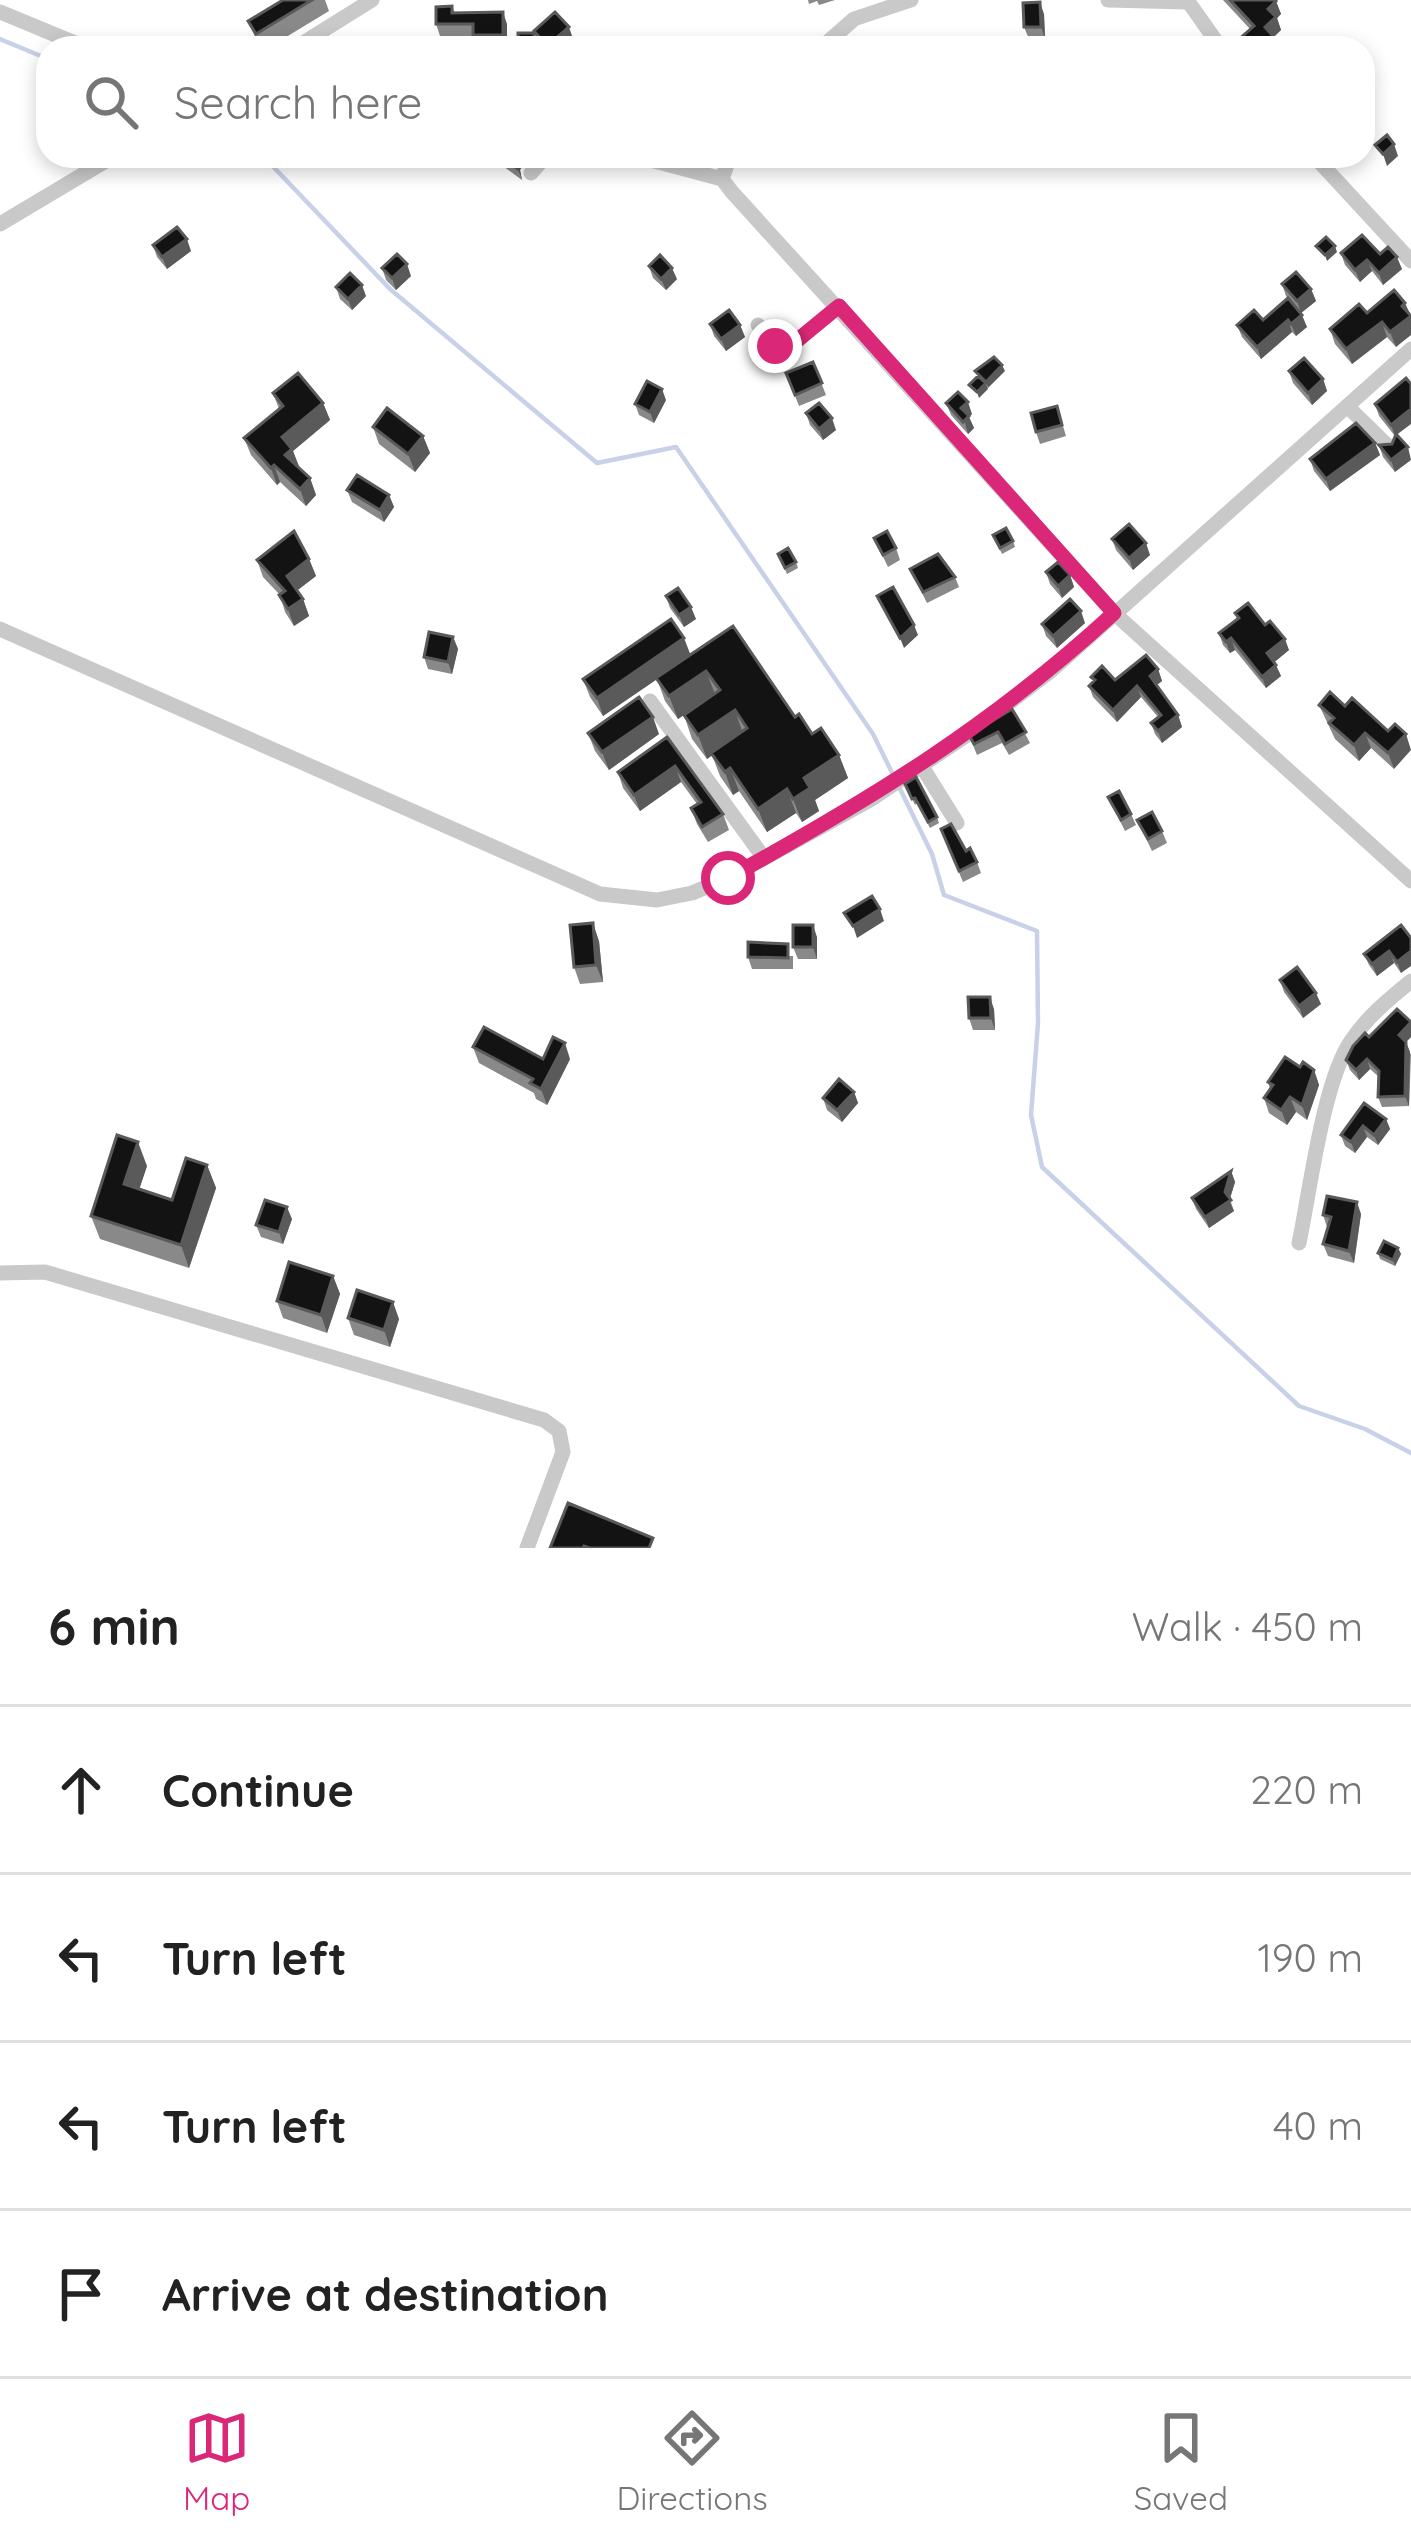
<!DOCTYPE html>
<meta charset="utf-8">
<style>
body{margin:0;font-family:Quicksand,sans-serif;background:#f6f6f6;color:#222}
.stop{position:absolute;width:36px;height:36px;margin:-27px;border:9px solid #db2777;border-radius:50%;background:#fff}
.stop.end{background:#db2777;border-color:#fff;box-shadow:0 3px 12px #0008}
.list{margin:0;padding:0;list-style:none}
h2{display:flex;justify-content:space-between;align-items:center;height:156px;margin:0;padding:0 48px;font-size:51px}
h2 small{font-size:39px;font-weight:400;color:#767676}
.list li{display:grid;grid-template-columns:78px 1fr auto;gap:36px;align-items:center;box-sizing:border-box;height:168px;padding:0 48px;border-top:3px solid #e0e0e0}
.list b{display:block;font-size:45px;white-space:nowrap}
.list em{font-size:39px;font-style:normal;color:#767676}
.icon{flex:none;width:66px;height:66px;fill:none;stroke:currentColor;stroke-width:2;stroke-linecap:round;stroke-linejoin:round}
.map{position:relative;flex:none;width:1411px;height:1548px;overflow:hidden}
.search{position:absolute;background:#fff;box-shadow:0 6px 18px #0003;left:36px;right:36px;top:36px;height:132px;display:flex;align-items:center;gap:30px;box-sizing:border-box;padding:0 42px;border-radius:36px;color:#767676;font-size:45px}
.sheet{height:828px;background:#fff}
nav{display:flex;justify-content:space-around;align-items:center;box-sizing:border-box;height:168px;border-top:3px solid #e0e0e0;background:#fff;font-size:33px;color:#767676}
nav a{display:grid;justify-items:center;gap:6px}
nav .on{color:#db2777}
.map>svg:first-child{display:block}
</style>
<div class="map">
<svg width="1411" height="1548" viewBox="0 0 1411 1548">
<rect width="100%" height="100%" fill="#fff"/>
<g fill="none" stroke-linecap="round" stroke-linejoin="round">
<path stroke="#c8d1e7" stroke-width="4.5" d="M0,39L48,59
M263,156L390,289L597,463L676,447L873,734L932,854L944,895L1037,931L1038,1023L1031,1115L1042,1167L1299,1406L1365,1429L1411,1453"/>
<path stroke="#c9c9c9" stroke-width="15" d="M1108,0L1187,2
M1187,0L1221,48
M0,12L87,48
M295,48L372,0
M821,48L854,19L911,0
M636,156L722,179
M730,156L722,179L732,192L1114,613L1411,881
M1314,156L1411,261
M531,173L546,156
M0,224L114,156
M758,325L775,347L788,348L839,306
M1347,406L1389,447
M0,629L600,894L657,900L692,893L728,878L870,800L970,733L1052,670L1411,349
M650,701L764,858
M921,765L957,823
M1299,1243C1310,1191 1323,1082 1351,1041C1367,1017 1389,999 1411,981
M0,1273L45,1272L544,1420L559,1431L563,1452L527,1548"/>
</g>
<path fill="#898989" d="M283,0H325L329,11L268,48H260L248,21Z
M808,0H835L819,5L817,1L809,4Z
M1223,0H1275L1281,14L1277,18L1281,30L1274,37L1281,48H1239L1237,41L1250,29Z
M452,6L455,13L507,24V47H478L474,36H440L436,24Z
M1044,14L1045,38L1029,39L1024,27Z
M534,31L573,39L563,48H543L538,43Z
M499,156L520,170L522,180L503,166Z
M153,245L191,251L167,269L157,257Z
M1341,253L1380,254L1402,269L1383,285L1372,271L1360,282L1345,265Z
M649,266L677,279L666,290L653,278Z
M382,268L411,276L396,290L386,280Z
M1282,284L1311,289L1316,301L1301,313L1286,296Z
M336,287L366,296L352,310L340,299Z
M1394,290L1396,347L1387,337L1352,364L1335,344L1330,329L1367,313Z
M1288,298L1307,327L1296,336L1292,332L1261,359L1242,337L1237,325L1263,320Z
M710,324L740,325L745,337L726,351L714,336Z
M813,362L826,395L799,406L786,373Z
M1289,371L1323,379L1327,391L1312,405L1293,383Z
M1406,378L1397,435L1395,472L1383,457L1379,445L1392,444L1395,436L1379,416L1375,404Z
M273,393L323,403L330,420L293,451L298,467L310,478L316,495L306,506L280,482L277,485L251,455L244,438L279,409Z
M666,400L654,423L639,415L635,404Z
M946,403L972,414L969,417L974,428L968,434L951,415Z
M1057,406L1066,436L1040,444L1036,432Z
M806,413L836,430L823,440L810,425Z
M373,427L423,436L430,453L415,472L379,444Z
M1375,443L1380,455L1330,491L1314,471L1310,459Z
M347,490L389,495L394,507L384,522L352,502Z
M993,535L1013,541L1015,547L1002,554Z
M874,538L896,548L900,560L888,567Z
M1112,539L1150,555L1133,570L1116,550Z
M778,554L796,562L798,568L787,574Z
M309,559L316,576L297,590L303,599L309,616L294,626L285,612L280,595L263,577L257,560Z
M910,569L955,577L959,587L927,603Z
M1046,572L1070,575L1074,587L1062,598L1050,584Z
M666,596L696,619L684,627L670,608Z
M1235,613L1265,625L1289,650L1274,662L1281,676L1266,688L1235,650L1230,653L1223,645L1219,633L1237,619Z
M1085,623L1057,648L1046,636L1042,624Z
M453,637L458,649L452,674L428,669L424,657Z
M690,655L795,717L812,734L839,755L848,778L815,800L819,811L802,822L796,813L767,832L739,791L733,795L720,776L712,755L707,759L692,739L684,715L678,719L665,701L657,679L603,716L590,697L583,679Z
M1158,669L1162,681L1157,685L1178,715L1182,727L1162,743L1155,734L1151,723L1158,717L1141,697L1117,722L1093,697L1089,686L1093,681L1091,677L1115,680Z
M1319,705L1345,706L1388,731L1394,769L1371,748L1359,761L1335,739Z
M1012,709L1030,743L1009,755L1002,743L977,755L969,735Z
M588,733L659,734L609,770L595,751Z
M667,737L723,814L729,830L708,842L697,824L691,808L697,804L681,782L640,811L623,788L618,772Z
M905,784L937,817L939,823L930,828L917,803L915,805Z
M1108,797L1131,814L1136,825L1125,831Z
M1137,820L1162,831L1167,843L1152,851Z
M941,829L977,862L981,873L963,882Z
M817,937V959H798L793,947Z
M1411,938L1401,973L1394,963L1377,976L1369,965L1364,954Z
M599,941L603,982L580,984L574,967Z
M793,956V969H752L748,957Z
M1280,980L1321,1004L1303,1018L1284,992Z
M994,1009L995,1030H973L969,1018Z
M1369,1037H1411L1406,1042L1411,1055L1409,1106L1382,1107L1378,1097L1379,1077L1370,1069L1359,1080L1350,1070L1346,1060Z
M473,1047L543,1059H570L547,1105L536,1099L534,1093L479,1063Z
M1300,1067L1314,1070L1319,1085L1307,1120L1296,1112L1287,1125L1269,1113L1264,1098L1270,1089L1268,1082Z
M854,1092L858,1103L842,1122L827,1110L823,1098Z
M1386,1119L1390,1129L1378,1145L1367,1137L1355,1153L1345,1146L1341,1135Z
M207,1165L216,1188L189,1268L100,1239L91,1216L147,1166L139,1189L172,1200Z
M1231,1171L1235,1182L1230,1199L1234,1211L1209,1228L1196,1209L1192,1198Z
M1361,1214L1354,1263L1328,1256L1323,1244L1327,1227L1323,1215Z
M292,1219L283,1244L261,1237L256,1225Z
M1398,1248L1401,1254L1395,1266L1380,1259L1378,1253Z
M333,1276L340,1294L327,1333L283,1318L277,1301Z
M348,1318L399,1319L390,1347L354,1335Z"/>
<path fill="#5a5a5a" d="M1276,1L1281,14L1277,18L1281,30L1270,40L1265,27L1268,9Z
M1040,2L1044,14L1045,38L1041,27Z
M503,12L507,24V47L503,35Z
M569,27L573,39L563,48H548L547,46Z
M1394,144L1398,156L1387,166L1383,154Z
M517,156H530L520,170L522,180L518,169Z
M936,156H951L940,166Z
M1249,156H1266L1253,167Z
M187,239L191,251L167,269L162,257Z
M1335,246L1337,252L1327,261L1325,255Z
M1397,257L1402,269L1383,285L1379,273Z
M1367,260L1372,271L1360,282L1355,270Z
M407,264L411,276L396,290L392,278Z
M672,268L677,279L666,290L661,279Z
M362,285L366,296L352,310L348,299Z
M1311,289L1316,301L1301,313L1297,301Z
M1405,303L1411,316V335L1396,347L1390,332L1402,306Z
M1302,315L1307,327L1296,336L1291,324Z
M1288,320L1292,332L1261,359L1257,347Z
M1382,322L1387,337L1352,364L1346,349Z
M740,325L745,337L726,351L721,339Z
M1002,365L1005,371L988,388L986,382Z
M1323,379L1327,391L1312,405L1308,393Z
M986,383L988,389L979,398L977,392Z
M662,389L666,400L654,423L650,412Z
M968,402L972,414L969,417L974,428L968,434L961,408Z
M323,403L330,420L293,451L299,466L291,472L285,455L282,437Z
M1411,409V424L1395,436L1391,425Z
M832,418L836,430L823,440L819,429Z
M423,436L430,453L415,472L408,454Z
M1375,443L1380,455L1330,491L1326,479Z
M1408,447L1411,460L1395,472L1391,460Z
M274,465L280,482L277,485L271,468Z
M310,478L316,495L306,506L300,489Z
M389,495L394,507L384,522L380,510Z
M1146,543L1150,555L1133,570L1129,558Z
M309,559L316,576L294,593L287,576Z
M1070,575L1074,587L1062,598L1058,586Z
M303,599L309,616L294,626L288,609Z
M691,607L696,619L684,627L679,615Z
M1081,611L1085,623L1057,648L1053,636Z
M914,625L918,635L904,648L900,638Z
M453,637L458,649L452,674L448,662Z
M684,638L691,656L603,716L597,698Z
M1231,638L1235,650L1230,653L1226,642Z
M1285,639L1289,650L1271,665L1267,653Z
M1276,665L1281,676L1266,688L1262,677Z
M1158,669L1162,681L1154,687L1150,676Z
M706,671L715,694L678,719L669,696Z
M1137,686L1141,697L1117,722L1113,710Z
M735,710L743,734L707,759L698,735Z
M1178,715L1182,727L1162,743L1158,731Z
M653,717L659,734L609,770L602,752Z
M1365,733L1371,748L1359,761L1354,745Z
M1406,734L1411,750L1394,769L1388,753Z
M839,755L848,778L815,800L819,811L802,822L793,799L804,778Z
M675,766L681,782L640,811L634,795Z
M730,768L739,791L733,795L725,772Z
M787,789L796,813L767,832L758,809Z
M880,909L884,921L857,938L853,926Z
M593,923L599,941L603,982L596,965Z
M813,925L817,937V959L813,947Z
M1389,951L1394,963L1377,976L1372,964Z
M1411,951V966L1401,973L1397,962Z
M1316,993L1321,1004L1303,1018L1299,1006Z
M990,997L994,1009L995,1030L991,1018Z
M1411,1023V1037L1403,1045L1399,1035Z
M1406,1042L1410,1052L1409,1106L1405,1096Z
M565,1043L570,1059L547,1105L541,1089Z
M1367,1059L1370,1069L1359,1080L1356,1070Z
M1314,1070L1319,1085L1307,1120L1302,1105Z
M854,1092L858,1103L842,1122L837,1110Z
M1290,1097L1296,1112L1287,1125L1281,1110Z
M1386,1119L1390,1129L1378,1145L1374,1135Z
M1363,1126L1367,1137L1355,1153L1351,1142Z
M138,1142L147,1166L133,1208L124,1184Z
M207,1165L216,1188L189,1268L181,1245Z
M1231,1171L1235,1182L1229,1201L1234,1211L1209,1228L1205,1217L1225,1192Z
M1357,1202L1361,1214L1354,1263L1349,1251Z
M287,1207L292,1219L283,1244L279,1232Z
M1398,1248L1401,1254L1395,1266L1393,1260Z
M333,1276L340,1294L327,1333L321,1315Z
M393,1302L399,1319L390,1347L384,1330Z"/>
<path fill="#131313" stroke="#5a5a5a" stroke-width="3" d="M283,0H312L256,34L248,21Z
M1230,0H1275L1276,1L1268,9L1276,17L1265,27L1279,43L1276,45L1279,48H1243L1237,41L1254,26Z
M1040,2L1041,27H1024L1023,3Z
M452,6V13L503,12V35H473V24H436V7Z
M555,12L569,27L547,46L534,31Z
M518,33H534V48H518Z
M1387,135L1394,144L1383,154L1375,145Z
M500,156H517L518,169Z
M177,227L187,239L162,257L153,245Z
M1362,235L1380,254L1388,247L1397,257L1379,273L1367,260L1355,270L1341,253Z
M1326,237L1335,246L1325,255L1316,246Z
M397,254L407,264L392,278L382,268Z
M660,255L672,268L661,279L649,266Z
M1296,272L1311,289L1297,301L1282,284Z
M350,273L362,285L348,299L336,287Z
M1394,290L1405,303L1402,306L1411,316L1390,332L1382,322L1346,349L1330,329L1359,304L1367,313Z
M1288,298L1302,315L1291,324L1288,320L1257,347L1237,325L1254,310L1263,320Z
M729,310L740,325L721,339L710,324Z
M994,357L1002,365L986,382L975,371Z
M1304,358L1323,379L1308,393L1289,371Z
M813,362L822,383L795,395L786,373Z
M298,373L323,403L282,437L292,449L285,455L310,478L300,489L274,465L271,468L244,438L283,406L273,393Z
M978,376L986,383L977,392L969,385Z
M1406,378L1411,384V409L1391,425L1375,404Z
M647,381L662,389L650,412L635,404Z
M958,392L968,402L961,408L969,416L963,422L946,403Z
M819,403L832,418L819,429L806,413Z
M1057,406L1062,425L1036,432L1031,413Z
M387,408L423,436L408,454L373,427Z
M1356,423L1375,443L1326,479L1310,459Z
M1396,434L1408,447L1391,460L1379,445L1392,444Z
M357,475L389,495L380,510L347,490Z
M1129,524L1146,543L1129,558L1112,539Z
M1006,528L1013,541L1000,548L993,535Z
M294,531L309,559L287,576L303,599L288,609L279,595L285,591L257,560Z
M887,531L896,548L883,555L874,538Z
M788,548L796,562L785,568L778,554Z
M938,554L955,577L923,592L910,569Z
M1058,562L1070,575L1058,586L1046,572Z
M893,587L914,625L900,638L877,596Z
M678,588L691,607L679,615L666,596Z
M1070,599L1081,611L1053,636L1042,624Z
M1248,603L1265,625L1270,621L1285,639L1267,653L1276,665L1262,677L1231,638L1226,642L1219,633L1239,618L1235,613Z
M671,619L684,638L597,698L583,679Z
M733,626L795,717L799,714L812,734L821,728L839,755L804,778L810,788L793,799L787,789L758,809L730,768L725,772L711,753L747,728L735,710L698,735L684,715L720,690L706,671L669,696L656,678Z
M429,632L453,637L448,662L424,657Z
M1146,655L1158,669L1150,676L1178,715L1158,731L1151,723L1161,715L1137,686L1113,710L1089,686L1095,680L1091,677L1102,666L1115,680Z
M1330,692L1345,706L1352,698L1388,731L1395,724L1406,734L1388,753L1365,733L1354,745L1329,723L1334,718L1319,705Z
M639,697L653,717L602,752L588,733Z
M1012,709L1026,732L1005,744L998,732L974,744L969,735Z
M667,737L723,814L702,827L691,808L701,802L675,766L634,795L618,772Z
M916,777L937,817L928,822L915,798L912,799L905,784Z
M1119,791L1131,814L1121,820L1108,797Z
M1152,812L1162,831L1148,839L1137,820Z
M951,824L966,851L970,848L977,862L959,871L941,829Z
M872,896L880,909L853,926L844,913Z
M593,923L596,965L574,967L570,925Z
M793,925H813V947H793Z
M1401,925L1411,938V951L1397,962L1389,951L1372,964L1364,954Z
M748,942L788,944V958L748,957Z
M1297,967L1316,993L1299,1006L1280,980Z
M968,997H990L991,1018H969Z
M1397,1009L1411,1022L1399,1035L1406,1042L1405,1096L1378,1097L1379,1071L1367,1059L1356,1070L1346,1060L1353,1046L1365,1033L1369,1037Z
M484,1027L543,1059L553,1037L565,1043L541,1089L530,1083L533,1079L473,1047Z
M1285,1057L1300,1067L1303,1062L1314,1070L1302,1105L1290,1097L1281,1110L1264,1098L1273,1085L1268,1082Z
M839,1079L854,1092L837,1110L823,1098Z
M1364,1103L1386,1119L1374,1135L1363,1126L1351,1142L1341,1135Z
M117,1135L138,1142L124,1184L172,1200L186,1158L207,1165L181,1245L91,1216Z
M1231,1171L1225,1192L1231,1200L1205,1217L1192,1198Z
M1327,1196L1357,1202L1349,1251L1323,1244L1331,1217L1323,1215Z
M265,1200L287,1207L279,1232L256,1225Z
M1384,1241L1398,1248L1393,1260L1378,1253Z
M289,1262L333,1276L321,1315L277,1301Z
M357,1290L393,1302L384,1330L348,1318Z
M568,1503L653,1538L649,1548H590L584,1546L583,1548H550Z"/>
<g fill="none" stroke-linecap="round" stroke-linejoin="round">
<path stroke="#db2777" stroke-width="15" d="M728,878C873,798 991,726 1114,613L839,306L788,348L775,346"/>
</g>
</svg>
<div class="stop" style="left:728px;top:878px"></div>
<div class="stop end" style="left:775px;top:346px"></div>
<div class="search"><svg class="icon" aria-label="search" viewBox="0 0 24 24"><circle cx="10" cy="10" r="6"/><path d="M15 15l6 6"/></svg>Search here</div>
</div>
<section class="sheet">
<h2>6 min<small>Walk · 450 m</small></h2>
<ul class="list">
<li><svg class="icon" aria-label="ahead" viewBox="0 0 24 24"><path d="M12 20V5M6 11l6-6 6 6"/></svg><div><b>Continue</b></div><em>220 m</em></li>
<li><svg class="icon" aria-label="left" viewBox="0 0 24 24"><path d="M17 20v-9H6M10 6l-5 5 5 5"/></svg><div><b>Turn left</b></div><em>190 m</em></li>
<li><svg class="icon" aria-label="left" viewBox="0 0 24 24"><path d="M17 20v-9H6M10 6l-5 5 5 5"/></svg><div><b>Turn left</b></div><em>40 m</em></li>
<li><svg class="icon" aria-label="arrive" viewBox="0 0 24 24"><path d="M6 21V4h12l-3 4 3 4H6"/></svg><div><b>Arrive at destination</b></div></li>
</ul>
</section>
<nav>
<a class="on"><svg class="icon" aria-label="map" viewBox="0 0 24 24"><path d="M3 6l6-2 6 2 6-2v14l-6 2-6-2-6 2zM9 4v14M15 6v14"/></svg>Map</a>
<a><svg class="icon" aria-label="directions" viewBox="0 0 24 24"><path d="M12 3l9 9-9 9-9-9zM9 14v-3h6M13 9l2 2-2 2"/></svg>Directions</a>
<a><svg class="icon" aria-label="saved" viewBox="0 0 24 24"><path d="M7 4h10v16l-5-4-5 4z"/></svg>Saved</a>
</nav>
